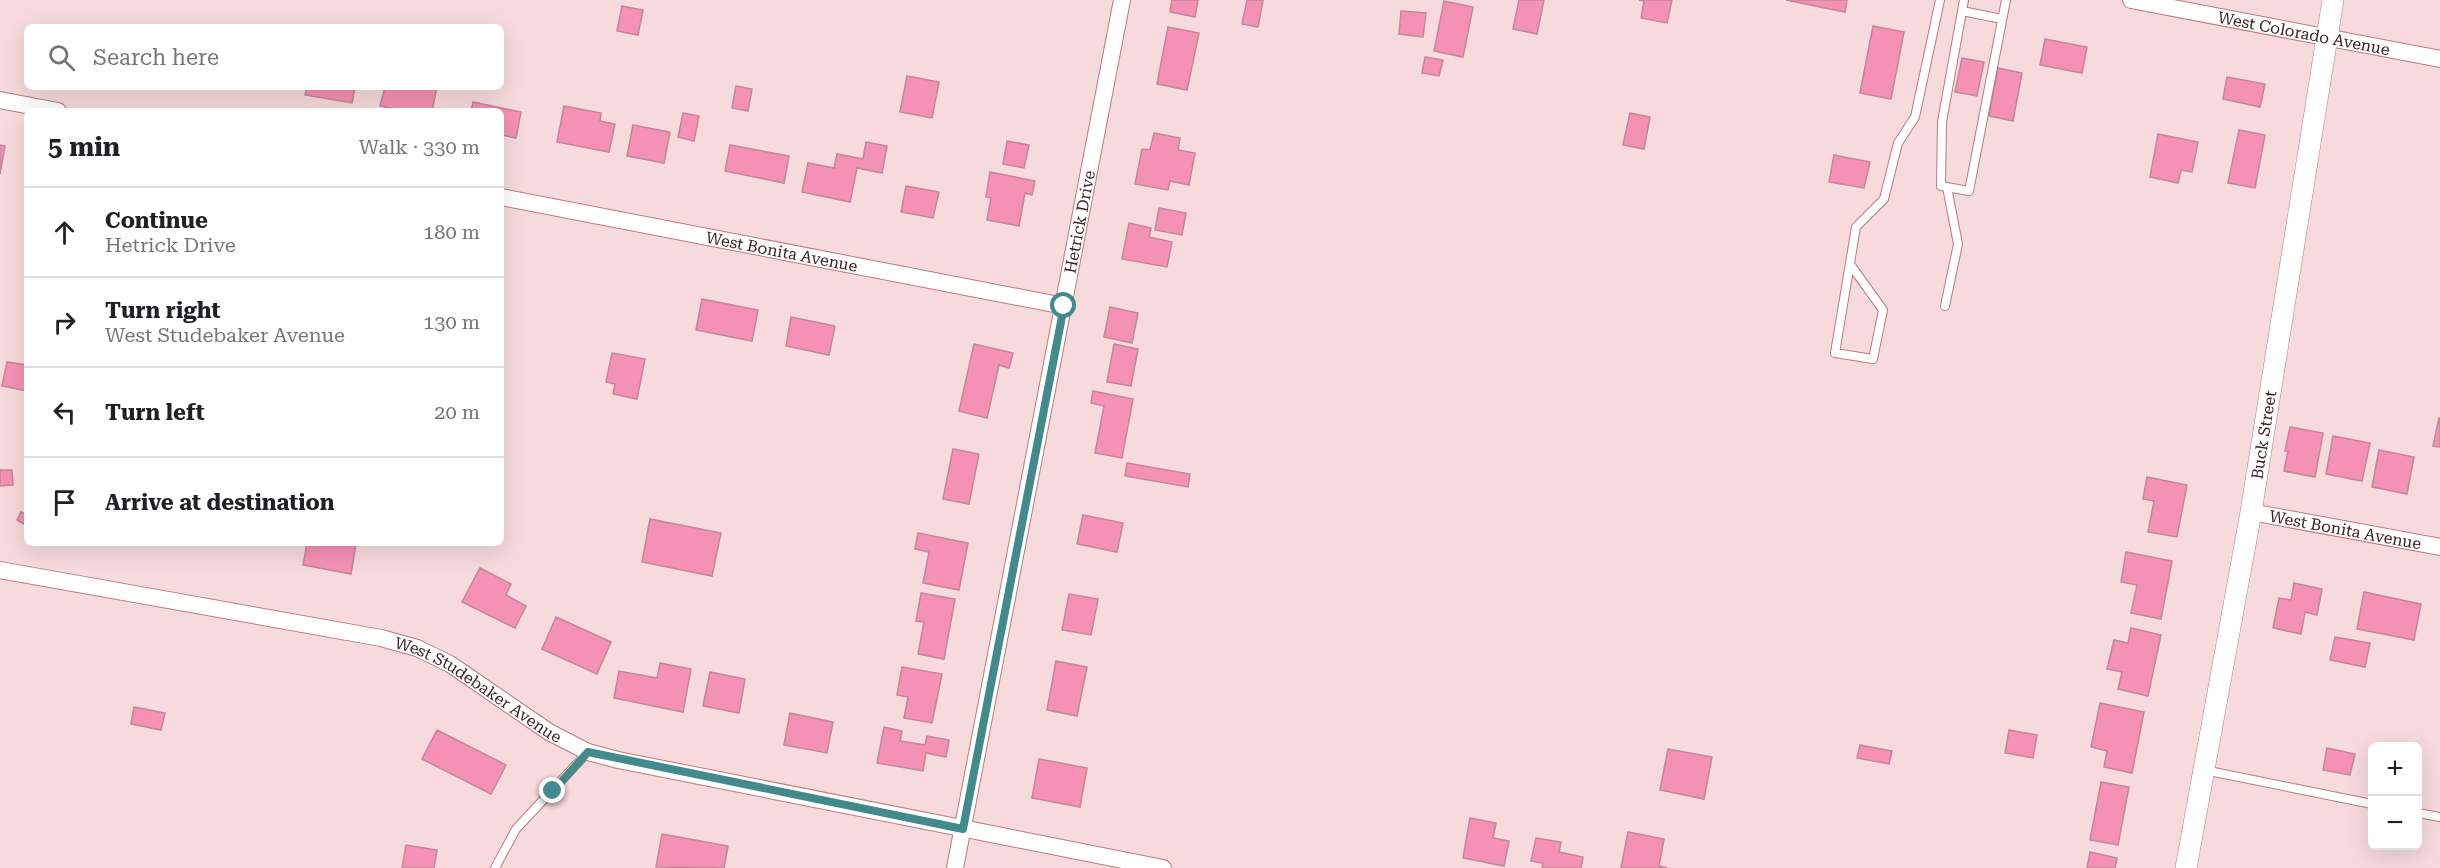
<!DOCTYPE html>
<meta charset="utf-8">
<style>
body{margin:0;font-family:"Roboto Serif",serif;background:#f2f2f2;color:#202124}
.controls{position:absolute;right:18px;bottom:18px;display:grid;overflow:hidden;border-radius:9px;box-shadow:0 6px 24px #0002}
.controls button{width:54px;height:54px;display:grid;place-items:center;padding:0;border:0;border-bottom:2px solid #e0e0e0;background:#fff;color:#202124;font:30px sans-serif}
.stop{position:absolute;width:18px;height:18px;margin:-14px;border:4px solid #428a8c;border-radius:50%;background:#fff}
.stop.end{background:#428a8c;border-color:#fff;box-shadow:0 2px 6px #0008}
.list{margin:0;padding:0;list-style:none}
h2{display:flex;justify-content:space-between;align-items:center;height:78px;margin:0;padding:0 24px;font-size:26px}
h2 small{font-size:20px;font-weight:400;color:#757577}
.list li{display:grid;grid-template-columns:39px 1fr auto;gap:18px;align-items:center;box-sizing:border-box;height:90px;padding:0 24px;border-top:2px solid #e0e0e0}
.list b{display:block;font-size:22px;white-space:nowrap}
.list p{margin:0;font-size:20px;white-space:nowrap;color:#757577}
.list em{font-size:20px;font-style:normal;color:#757577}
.icon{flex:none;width:33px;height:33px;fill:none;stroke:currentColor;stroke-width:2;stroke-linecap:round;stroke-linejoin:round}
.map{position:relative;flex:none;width:2440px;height:868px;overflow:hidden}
.search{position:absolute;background:#fff;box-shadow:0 6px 24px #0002;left:24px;top:24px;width:480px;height:66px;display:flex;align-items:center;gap:15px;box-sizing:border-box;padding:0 21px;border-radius:9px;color:#757577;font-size:22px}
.panel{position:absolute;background:#fff;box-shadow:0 6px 24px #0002;left:24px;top:108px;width:480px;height:438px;border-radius:9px}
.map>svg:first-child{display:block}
</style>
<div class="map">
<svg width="2440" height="868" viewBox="0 0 2440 868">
<rect width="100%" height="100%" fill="#f7dadb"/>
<path fill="#f491b5" stroke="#c3869b" stroke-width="1.5" d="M1172,0H1198L1195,17L1170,12Z
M1247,0H1263L1258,27L1242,24Z
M1519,0H1544L1537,34L1513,29Z
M1639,0H1672L1667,23L1641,18L1644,1Z
M1786,0H1847L1845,12Z
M1444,1L1473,7L1463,57L1434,51Z
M622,6L643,10L638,35L617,31Z
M1401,11L1426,13L1423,37L1399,34Z
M1873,26L1904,32L1891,99L1860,93Z
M1168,27L1199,33L1187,90L1157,84Z
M2045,39L2087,47L2082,73L2040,65Z
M1425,57L1443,60L1439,76L1422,73Z
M1962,58L1984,62L1977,96L1955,92Z
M1998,68L2022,73L2013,121L1989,116Z
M907,76L939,82L932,118L900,112Z
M2227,77L2265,84L2260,107L2223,99Z
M736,86L752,89L748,111L732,108Z
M307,87H355L352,103L305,95Z
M385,87H437L432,111H404L380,106Z
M473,102L521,112L516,138L501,135V111H471Z
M564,106L601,113L600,121L615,124L609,152L557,142Z
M683,113L699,116L694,141L678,137Z
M1630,113L1650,117L1644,149L1623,145Z
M633,125L670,132L664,163L627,156Z
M2239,130L2265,135L2255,188L2228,183Z
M1154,133L1180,138L1178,150L1195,153L1189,185L1170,181L1168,190L1135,184L1142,149L1150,150Z
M2158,134L2198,142L2192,172L2181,170L2178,183L2150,177Z
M1007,141L1029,145L1024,168L1003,164Z
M866,142L887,146L882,173L857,168L850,202L802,192L808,163L834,168L837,154L863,159Z
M0,145L5,146L0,174Z
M730,145L789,156L784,183L725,171Z
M1834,155L1870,162L1864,188L1829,182Z
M990,172L1035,181L1032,195L1025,193L1019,226L987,220L991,198L986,197Z
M906,186L939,192L933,218L901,212Z
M1159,208L1186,213L1182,235L1155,230Z
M1129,223L1151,228L1149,237L1172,242L1167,267L1122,259Z
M702,299L758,310L752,341L696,330Z
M1110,307L1138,313L1132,343L1104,337Z
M791,317L835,326L829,355L786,346Z
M974,344L1013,353L1009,368L999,365L987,418L959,411Z
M1114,344L1138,349L1131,386L1107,382Z
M612,353L645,359L637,399L613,394L615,384L606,382Z
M7,362L27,365V391L2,386Z
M1093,391L1133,399L1122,458L1095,453L1104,406L1091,403Z
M2439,418H2440V447L2433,446Z
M2290,427L2323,433L2315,477L2284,471L2288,451H2285Z
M2333,436L2370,443L2362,481L2326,474Z
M953,449L979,454L969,504L943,499Z
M2379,450L2414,457L2407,494L2372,487Z
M1127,463L1190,474L1188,487L1125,476Z
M0,470H12L13,485L0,486Z
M2147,477L2187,485L2177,537L2148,532L2154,501L2143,499Z
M21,512L27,515V526L17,520Z
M1083,515L1123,523L1117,552L1077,544Z
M650,519L721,533L712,576L642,562Z
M918,533L968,543L959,590L923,583L929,552L915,549Z
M307,543L356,544L351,574L303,565Z
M2126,552L2172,561L2161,619L2131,613L2137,585L2121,582Z
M480,568L511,584L506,595L526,606L515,628L462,602Z
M2294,583L2322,589L2317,615L2305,612L2301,634L2273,628L2279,598L2291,600Z
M2364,592L2421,604L2414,640L2357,629Z
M921,593L955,599L944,659L918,654L924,622L916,621Z
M1069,594L1098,599L1091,635L1062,630Z
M556,617L611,642L597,674L542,649Z
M2131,628L2161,635L2148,696L2118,689L2122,672L2107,669L2114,640L2128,643Z
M2335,637L2370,643L2365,667L2330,660Z
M1056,661L1087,667L1077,716L1047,710Z
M660,663L691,669L683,712L614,698L619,671L657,678Z
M902,667L942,674L932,723L904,718L908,697L897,695Z
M710,672L745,679L739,713L703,706Z
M2100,703L2144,712L2132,773L2104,767L2107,751L2091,747Z
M134,707L165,713L161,730L131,724Z
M790,713L833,722L827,753L784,745Z
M884,727L902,731L900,741L925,745L927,736L949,740L946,757L926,753L923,771L877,763Z
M437,730L506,765L491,794L422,759Z
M2009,730L2037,735L2033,758L2005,753Z
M1860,745L1892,751L1889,764L1857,758Z
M2327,748L2355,754L2350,775L2323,770Z
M1668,749L1712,757L1704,799L1660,790Z
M1039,759L1087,768L1080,807L1032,798Z
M2101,782L2129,787L2118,845L2090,840Z
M1470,818L1496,823L1493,838L1509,841L1504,866L1463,858Z
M1628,832L1664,839L1659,866L1667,868H1621Z
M662,834L728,846L724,868L656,867Z
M1536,838L1561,842L1559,852L1583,857L1581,868H1542L1543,863L1531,861Z
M406,845L437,850L434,868H402Z
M2090,852L2117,858L2115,868H2087Z"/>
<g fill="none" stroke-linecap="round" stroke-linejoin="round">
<defs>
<path id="service" d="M1964,0L1942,122L1941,186L1969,191L2006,0
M1962,11L2002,19
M1850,264L1883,310L1873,359L1835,353L1856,227L1884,199L1898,143L1915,117L1940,0
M1945,306L1958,244L1947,187
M2204,770L2372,804
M2418,813L2440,817
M495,868L516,829L588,752"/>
<g id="minor">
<path id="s1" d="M2131,0L2440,59"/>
<path d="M0,100L58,111"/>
<path id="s2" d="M501,197L1064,306"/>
<path id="s3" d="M2251,512L2440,547"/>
<path id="s4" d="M0,570L381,638L417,648L450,664L549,732L588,752L618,760L1163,868"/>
<path id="s5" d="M955,868L1122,0"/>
</g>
<g id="tertiary">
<path id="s6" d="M2186,868L2251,512L2333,0"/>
</g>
</defs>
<use href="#service" stroke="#bb7b7d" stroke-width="10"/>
<use href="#minor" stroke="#bb7b7d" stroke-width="18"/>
<use href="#tertiary" stroke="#bb7b7d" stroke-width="22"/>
<use href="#service" stroke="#fff" stroke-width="8"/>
<use href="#minor" stroke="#fff" stroke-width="16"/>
<use href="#tertiary" stroke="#fff" stroke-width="21"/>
</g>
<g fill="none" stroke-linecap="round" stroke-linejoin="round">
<path stroke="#428a8c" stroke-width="8" d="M553,791L588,752L963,829L1064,306"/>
</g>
<g text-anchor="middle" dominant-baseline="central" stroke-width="6" stroke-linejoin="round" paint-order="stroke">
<g font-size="16" fill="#3a2021" stroke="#f7dadb">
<text stroke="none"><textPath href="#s1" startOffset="176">West Colorado Avenue</textPath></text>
<text stroke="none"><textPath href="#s5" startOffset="658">Hetrick Drive</textPath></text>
<text stroke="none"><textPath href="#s2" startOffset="286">West Bonita Avenue</textPath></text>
<text stroke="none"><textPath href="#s6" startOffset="440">Buck Street</textPath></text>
<text stroke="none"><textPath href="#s3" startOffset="96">West Bonita Avenue</textPath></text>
<text stroke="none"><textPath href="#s4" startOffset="498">West Studebaker Avenue</textPath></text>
</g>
</g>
</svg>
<div class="controls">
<button>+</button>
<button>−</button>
</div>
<div class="stop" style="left:1064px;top:306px"></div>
<div class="stop end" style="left:553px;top:791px"></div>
<div class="search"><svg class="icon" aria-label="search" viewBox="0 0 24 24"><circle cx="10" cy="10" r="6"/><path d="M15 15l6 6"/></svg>Search here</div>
<section class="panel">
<h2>5 min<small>Walk · 330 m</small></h2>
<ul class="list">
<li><svg class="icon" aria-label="ahead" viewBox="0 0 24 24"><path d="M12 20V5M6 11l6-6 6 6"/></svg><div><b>Continue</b><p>Hetrick Drive</p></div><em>180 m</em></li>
<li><svg class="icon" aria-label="right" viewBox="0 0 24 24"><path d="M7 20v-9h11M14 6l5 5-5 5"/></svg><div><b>Turn right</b><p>West Studebaker Avenue</p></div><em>130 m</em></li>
<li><svg class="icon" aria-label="left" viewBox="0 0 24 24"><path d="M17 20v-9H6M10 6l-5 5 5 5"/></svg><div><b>Turn left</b></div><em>20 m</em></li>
<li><svg class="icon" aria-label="arrive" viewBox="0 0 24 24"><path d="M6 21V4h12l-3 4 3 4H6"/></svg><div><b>Arrive at destination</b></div></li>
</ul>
</section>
</div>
